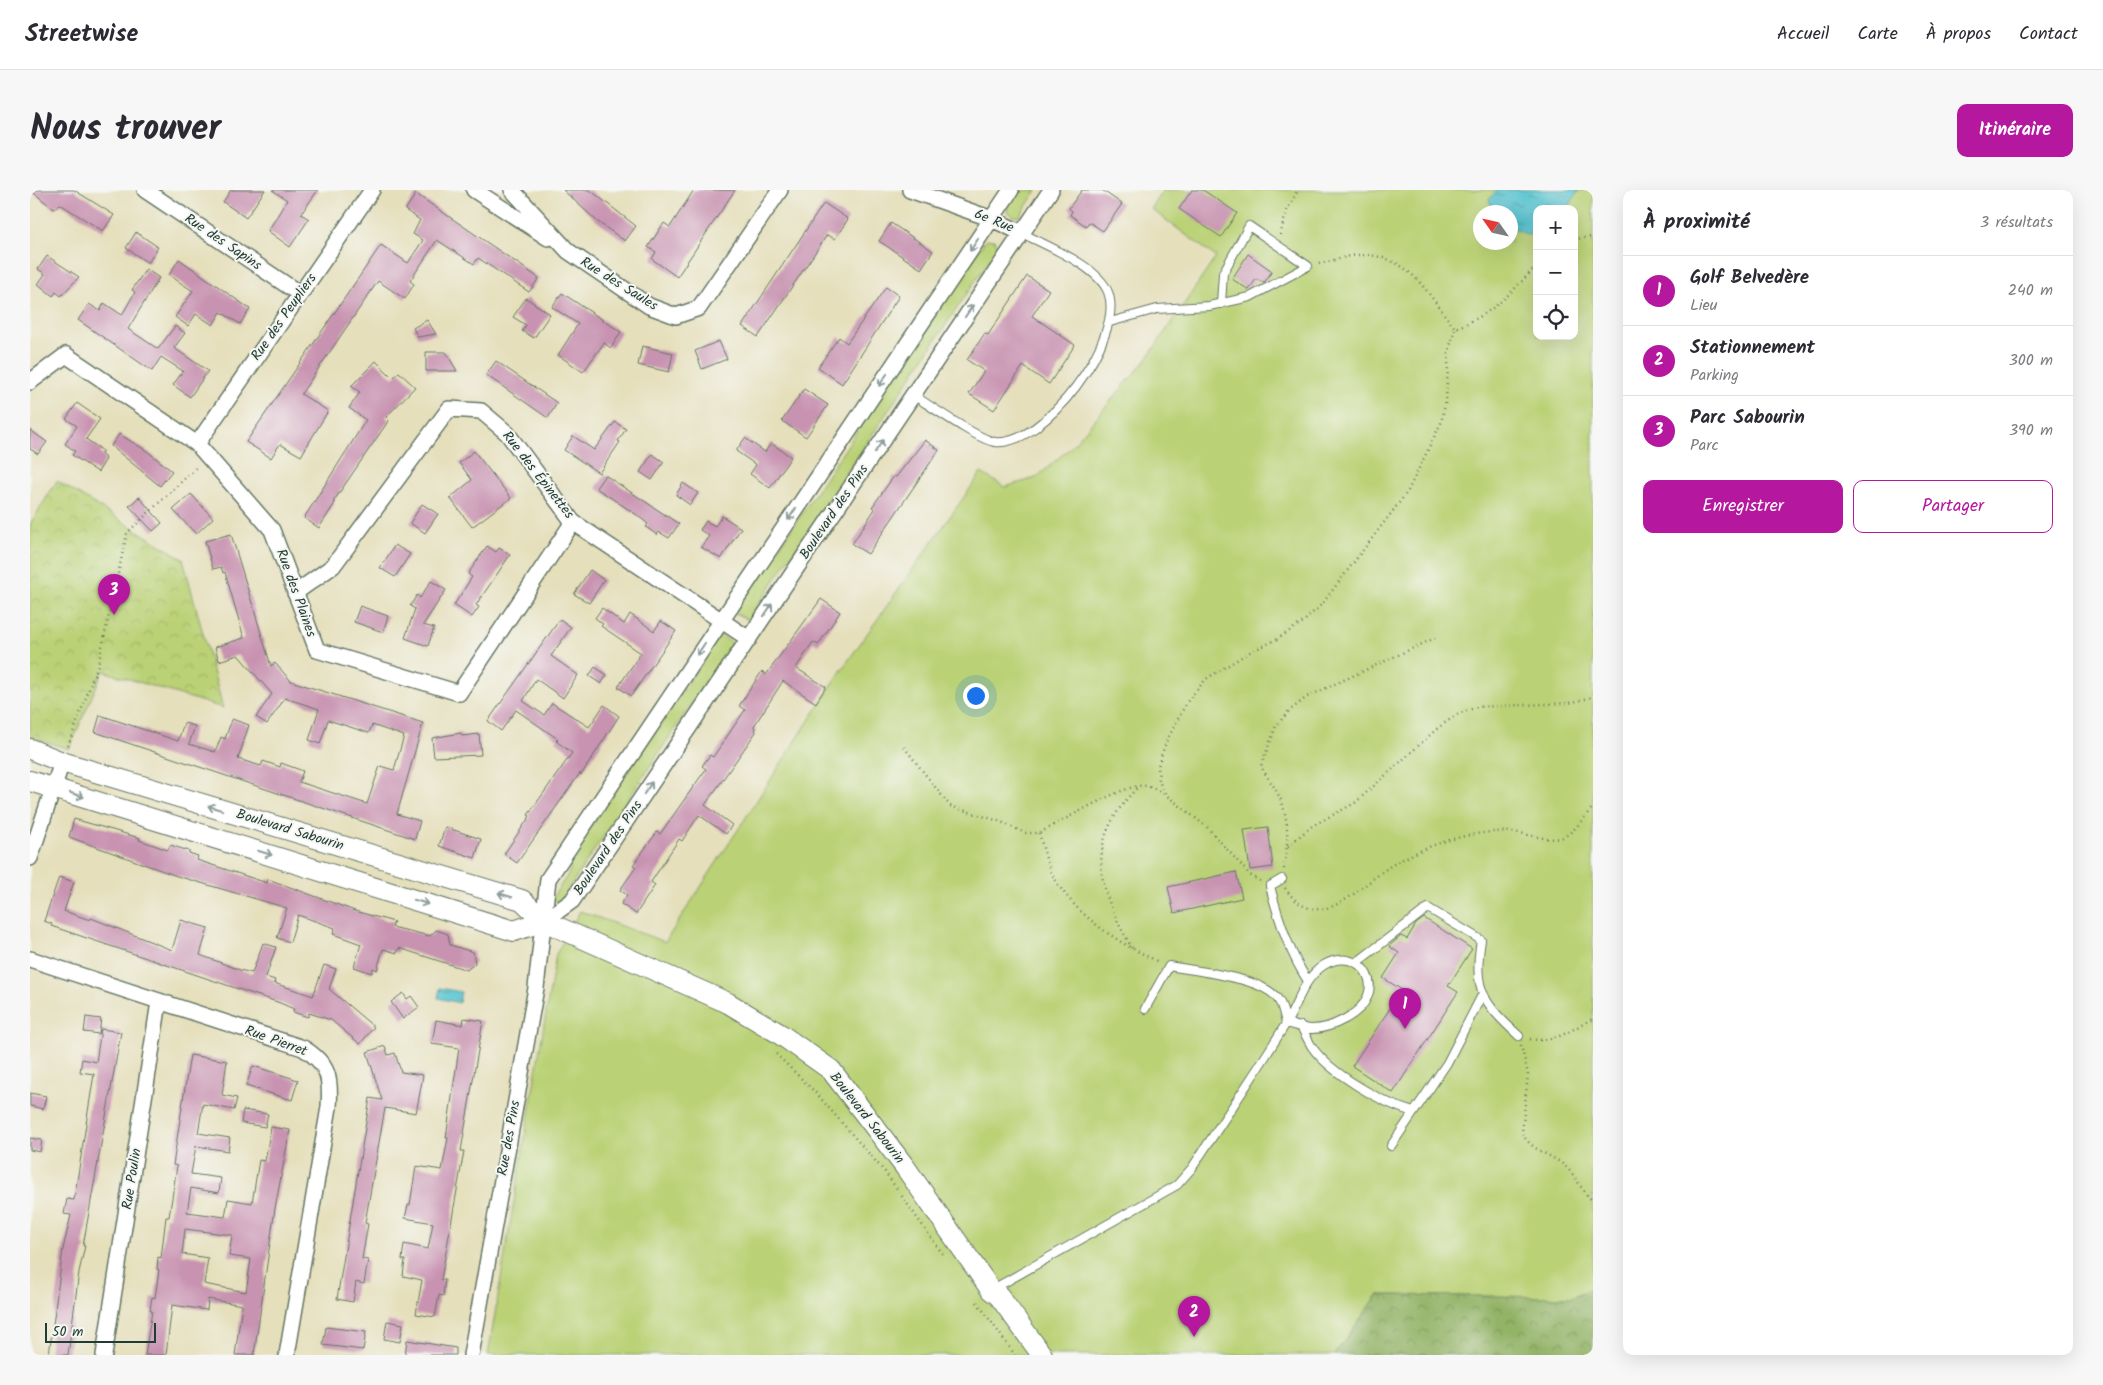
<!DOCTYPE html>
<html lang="fr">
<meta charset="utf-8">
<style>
body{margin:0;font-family:Kalam,sans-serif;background:#f7f7f7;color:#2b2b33}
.controls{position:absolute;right:15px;top:15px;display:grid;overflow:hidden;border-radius:10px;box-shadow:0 5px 20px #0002}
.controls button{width:45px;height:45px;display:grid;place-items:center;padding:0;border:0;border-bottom:1px solid #e1e1e2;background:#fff;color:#2b2b33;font:25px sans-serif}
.compass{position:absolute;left:1443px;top:15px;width:45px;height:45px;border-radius:50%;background:#fff;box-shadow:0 5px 20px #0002;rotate:304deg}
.scale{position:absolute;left:15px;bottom:12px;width:111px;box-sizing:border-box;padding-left:5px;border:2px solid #1f3d34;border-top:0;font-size:14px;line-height:18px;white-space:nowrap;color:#1f3d34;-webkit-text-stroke:4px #f6f6f2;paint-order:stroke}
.you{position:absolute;left:945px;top:505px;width:18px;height:18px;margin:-12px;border:4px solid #fff;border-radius:50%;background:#1a73e8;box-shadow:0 0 0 8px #1a73e833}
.badge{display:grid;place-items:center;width:32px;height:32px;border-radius:50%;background:#b5179e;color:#fff;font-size:16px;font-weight:700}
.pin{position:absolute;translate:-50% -41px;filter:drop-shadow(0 1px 2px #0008)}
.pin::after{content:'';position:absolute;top:26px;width:18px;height:15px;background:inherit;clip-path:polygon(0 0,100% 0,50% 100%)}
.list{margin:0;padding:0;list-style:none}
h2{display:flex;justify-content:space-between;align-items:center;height:65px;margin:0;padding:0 20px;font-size:21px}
h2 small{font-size:16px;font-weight:400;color:#7c7c81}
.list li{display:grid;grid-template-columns:32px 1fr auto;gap:15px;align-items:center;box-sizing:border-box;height:70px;padding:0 20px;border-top:1px solid #e1e1e2}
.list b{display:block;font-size:19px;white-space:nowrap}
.list p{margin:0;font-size:16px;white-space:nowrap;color:#7c7c81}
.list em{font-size:16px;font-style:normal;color:#7c7c81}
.actions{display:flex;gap:10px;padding:15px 20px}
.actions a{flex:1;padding:11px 0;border:1px solid #b5179e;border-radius:10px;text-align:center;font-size:18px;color:#b5179e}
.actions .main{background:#b5179e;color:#fff}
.icon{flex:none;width:28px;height:28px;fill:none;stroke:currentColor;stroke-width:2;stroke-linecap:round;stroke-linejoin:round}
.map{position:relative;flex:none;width:1563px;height:1165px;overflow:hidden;border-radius:10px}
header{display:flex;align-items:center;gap:30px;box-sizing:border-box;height:70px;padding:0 25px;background:#fff;border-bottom:1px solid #e1e1e2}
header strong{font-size:24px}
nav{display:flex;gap:28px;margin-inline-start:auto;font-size:18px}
.intro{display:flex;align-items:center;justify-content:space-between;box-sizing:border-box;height:120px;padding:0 30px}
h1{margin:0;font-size:35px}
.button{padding:12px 22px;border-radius:10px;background:#b5179e;color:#fff;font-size:18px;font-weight:700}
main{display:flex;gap:30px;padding:0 30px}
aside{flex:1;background:#fff;border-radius:10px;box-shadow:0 5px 20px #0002}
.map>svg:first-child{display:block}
</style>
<header>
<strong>Streetwise</strong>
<nav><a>Accueil</a><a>Carte</a><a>À propos</a><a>Contact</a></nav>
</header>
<div class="intro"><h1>Nous trouver</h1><a class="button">Itinéraire</a></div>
<main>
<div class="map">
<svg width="1563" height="1165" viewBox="0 0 1563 1165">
<defs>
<pattern id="forest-crowns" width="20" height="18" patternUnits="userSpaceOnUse" patternTransform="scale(1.25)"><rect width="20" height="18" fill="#93b366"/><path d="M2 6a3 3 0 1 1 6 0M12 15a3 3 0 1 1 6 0" fill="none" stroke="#779355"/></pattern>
<pattern id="park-crowns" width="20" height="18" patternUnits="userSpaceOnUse" patternTransform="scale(1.25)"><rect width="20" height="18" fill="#bad175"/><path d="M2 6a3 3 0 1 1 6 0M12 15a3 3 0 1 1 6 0" fill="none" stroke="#9fb466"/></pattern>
<pattern id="water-ripples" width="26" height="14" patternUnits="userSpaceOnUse" patternTransform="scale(1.25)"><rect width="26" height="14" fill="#59c5d1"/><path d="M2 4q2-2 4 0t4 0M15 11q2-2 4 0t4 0" fill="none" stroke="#49a1aa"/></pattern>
</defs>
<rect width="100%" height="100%" fill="#f6f6f2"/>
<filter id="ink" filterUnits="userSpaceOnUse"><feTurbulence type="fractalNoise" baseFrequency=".02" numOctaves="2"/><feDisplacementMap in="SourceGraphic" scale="10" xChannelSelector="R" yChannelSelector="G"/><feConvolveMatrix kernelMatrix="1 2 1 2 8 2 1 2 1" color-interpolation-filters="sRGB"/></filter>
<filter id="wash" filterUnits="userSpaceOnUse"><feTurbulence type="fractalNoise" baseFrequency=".0096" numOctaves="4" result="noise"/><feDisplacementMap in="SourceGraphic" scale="20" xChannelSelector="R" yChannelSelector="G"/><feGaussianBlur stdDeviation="1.12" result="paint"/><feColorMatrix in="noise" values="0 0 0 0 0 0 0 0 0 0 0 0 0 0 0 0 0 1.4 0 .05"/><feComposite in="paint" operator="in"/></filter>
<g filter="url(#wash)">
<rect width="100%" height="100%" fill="#e5dfbb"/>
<path fill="#bad175" stroke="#6c8754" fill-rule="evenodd" d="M989,0H1007L989,27L983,26L977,22V17Z
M1134,0H1563V1098L1542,1107L1348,1105L1304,1165H458L526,764L550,721L635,752L815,475L951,283L975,297L1006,288L1041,257L1116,170L1186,67L1121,19ZM1507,19H1544V146H1507ZM1450,22H1480V52H1450Z
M956,49L964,50L968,57L718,430L705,423Z
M690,445L702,453L529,713L522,708L539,683L542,665Z"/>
<path fill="url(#forest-crowns)" stroke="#59784d" d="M1563,1098V1165H1304L1348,1105L1542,1107Z"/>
<path fill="url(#park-crowns)" stroke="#6c8754" d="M27,291L153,369L193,518L73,481L39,559L0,547V334Z"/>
<path fill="url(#water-ripples)" stroke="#3c8182" d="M1467,0H1549L1537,19H1507V44L1498,45L1481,37L1480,22H1465L1459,10Z
M410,798L431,802L429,813L408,808Z"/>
<g id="blocks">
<path fill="#c893b1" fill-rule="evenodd" d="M0,0H44L84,25L73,41L30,14L24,19Z
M201,0H235L216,28L193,12Z
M242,0H288L271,24L279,29L260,57L238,41L257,10Z
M533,0H560L606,36L595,51L568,32Z
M664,0H705L647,87L622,69L626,62L618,57L634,33L640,37Z
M1052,0H1072L1092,14L1073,41L1059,32L1056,36L1040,25L1042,21L1039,18Z
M1162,0H1173L1207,23L1191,47L1149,19Z
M386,4L509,88L499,102L448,68L444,74L407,50L380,91L384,94L375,109L348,91L271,204L298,221L271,266L250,254L241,268L216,252L351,55L378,73L393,50L383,44L390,30L375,20Z
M794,13L818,29L805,49L797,45L728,147L712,136Z
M861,33L903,61L891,79L849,51Z
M106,42L128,57L118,73L96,58Z
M1218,64L1242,81L1234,93L1226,89L1219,100L1202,89Z
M17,66L49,87L31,106L26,102L23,106L8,94L15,84L8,79Z
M149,69L220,119L210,134L191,122L183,135L166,124L158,136L145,127L163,101L139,85Z
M116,79L129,88L98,139L128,159L145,136L155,143L144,158L178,181L160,207L143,195L153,181L131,167L122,181L48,130L59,114L70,121L74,113L92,125L105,102L102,100Z
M997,86L1019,100L1002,126L1045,155L1019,194L993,176L964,220L939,204L954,181L937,170L955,143L958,145Z
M856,97L869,106L812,194L788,177L809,147L817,153Z
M532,103L591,142L581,158L574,153L553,182L528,165L548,134L522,117Z
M496,108L520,124L504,148L492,141L496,135L483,127Z
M397,130L406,144L388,147L383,138Z
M689,151L697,169L672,179L665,161Z
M612,156L643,163L639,182L608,175Z
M396,162H416L427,181H396Z
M346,171L363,188L369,182L385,197L356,227L359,230L303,312L305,313L289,338L274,328L336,230L319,218L330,202L321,196Z
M466,171L527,213L518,228L456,185Z
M774,199L798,215L776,247L752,231Z
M47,213L70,229L56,249L73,261L70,263L76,269L68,282L42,265L45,261L35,254L47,236L36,229Z
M585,232L596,239L588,251L590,252L569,283L534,260L543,246L564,260Z
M0,240L17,252L8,264L0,259Z
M89,244L117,261L142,281L130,296L81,256Z
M715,248L735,262L741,253L761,267L740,298L720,284L726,275L706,261Z
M895,250L909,260L838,364L822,354L845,319L842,317L864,286L866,287Z
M444,261L481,308L442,337L420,308L442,290L429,273Z
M622,264L634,272L622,290L610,282Z
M575,285L649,334L639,348L629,342L627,345L616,337L618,334L607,325L566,298Z
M653,293L668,303L660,315L646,305Z
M161,304L183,328L166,344L143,320Z
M109,307L132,333L123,341L99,316Z
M392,314L408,324L395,343L380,333Z
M692,326L711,338L691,369L671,357L679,346L670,340L676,331L685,336Z
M201,344L241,476L245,473L261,491L393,533L367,624L390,631L385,649L65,542L70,525L148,551L154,533L165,536L159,554L185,562L191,547L195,549L202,529L219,535L208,569L231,576L233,571L250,577L251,573L273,581L269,592L337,614L350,576L364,580L374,546L342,535L339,543L298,530L290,554L279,550L289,519L255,508L237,534L226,527L242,504L208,465L189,471L185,457L214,448L195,382L193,383L191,377L183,379L175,351Z
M365,355L380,364L365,387L350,378Z
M457,356L466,362L469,358L480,365L446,415L449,417L442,427L424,415L442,387L438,384Z
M560,380L574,390L559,413L544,404Z
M401,391L416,400L393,435L404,438L398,456L375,448L385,419L380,416L387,405L390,408Z
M791,409L810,422L788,455L783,452L766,478L796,497L786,513L753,491L724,536L726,542L675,615L702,635L696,644L669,625L652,651L649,649L621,692L625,695L606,724L591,714L597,705L590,700L606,677L603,675L627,642L630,644L676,579L672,576L680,565L683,567L715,520L709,516L732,481L736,485Z
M330,416L358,426L353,442L324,432Z
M572,418L594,434L600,424L624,441L631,431L646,441L601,506L588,497L611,463L571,436L573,434L565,428Z
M530,429L541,437L521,466L548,485L533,508L506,489L493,511L514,525L522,513L559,537L574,515L589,526L551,585L550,583L487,673L474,664L500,626L498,625L542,563L526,551L528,549L486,520L471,541L458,531Z
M565,477L577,485L571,494L559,486Z
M431,543L432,546L449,544L451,565L404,567L402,548Z
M44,629L110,648L109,650L138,660L140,655L159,661V663L168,666L167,670L237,693L238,689L325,721L364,732L362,737L400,746L406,740L418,744L420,755L443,762L445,773L437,780L369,758L367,763L353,759L347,780L343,778L342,783L324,777L331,754L303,744L305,738L268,725L260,752L247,748L257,718L147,686L39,647Z
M415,637L451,649L445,668L409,656Z
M1238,637L1243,677L1220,680L1214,640Z
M1206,682L1212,708L1144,723L1138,697Z
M29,687L44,692L34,721L60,730L61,728L142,760L151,730L178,738L170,765L210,780L222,783L233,753L246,757L236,787L245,790L244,793L283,806L294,775L306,779L299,799L344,837L330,854L301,830L279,823L278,827L263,822L264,819L250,813L21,736L22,734L14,731Z
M1394,728L1442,759L1418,796L1428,802L1363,903L1322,876L1372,800L1353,788L1369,763L1359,756L1371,746L1377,749L1386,734Z
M373,803L377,809L381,806L389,817L373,829L361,812Z
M56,827L71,829L69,844L54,842Z
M434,828L453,831L431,961H434L411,1090H415L413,1106L409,1105L405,1127L386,1124L392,1090L373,1086L375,1070H372L374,1054L398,1059L403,1033L375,1028L378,1015H380L386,976L412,980L418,948H416L429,858L402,854L406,830L433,835Z
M71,839L91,842L53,1056H55L49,1082L38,1165H19L33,1059L41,1025L34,1024L37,1009L44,1010L64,884L50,882L52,869L66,872Z
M355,856L358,865L365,863L371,882L393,885L391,897L386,923L355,918L335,1033L338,1034L332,1069L338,1070L334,1094L326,1092L323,1112L307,1109L340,908L352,910L337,862Z
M160,865L197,871L192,905L207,908L204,920L173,914L168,943L200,948L198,961L166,956L161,984L191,988L189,1003L161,998L157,1022L195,1027L198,1009L222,1013L229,970L235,971L241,937L260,940L245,1018L224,1165H205L212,1115L178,1109L177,1120L142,1115L136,1165H115L122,1121L120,1120L122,1107L125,1108L129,1080L127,1079L128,1067L131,1068L136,1027H139L147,976L143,975ZM155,1039L202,1045L199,1066L221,1069L216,1102L174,1094L178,1068L152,1064Z
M223,876L268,890L262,910L216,896Z
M0,903L16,906L13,919L0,916Z
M213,920L238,924L235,937L211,933Z
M0,948L12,950L10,962L0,960Z
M357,1131L373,1134L370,1152L354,1149Z
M296,1137L336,1142L333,1160L293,1155Z
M377,1150L426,1158V1165H375Z"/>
</g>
</g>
<g filter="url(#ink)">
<use href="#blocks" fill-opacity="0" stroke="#647663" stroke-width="1"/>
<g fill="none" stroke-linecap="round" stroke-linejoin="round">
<defs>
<path id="service" d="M1080,132L1127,119L1179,116L1220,107L1278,76L1219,36L1193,83L1191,114
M883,205C899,215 949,250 965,252C1013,258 1096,147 1078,102C1067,75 1016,56 992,43
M1252,689L1240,696C1248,728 1259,763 1278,791
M1326,773L1398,718L1451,750C1443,800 1453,813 1489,846
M1271,836C1274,843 1278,850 1282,857C1300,883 1353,914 1384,922
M1361,956L1417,873L1452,805
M963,1099L1147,995L1162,978C1193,930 1226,883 1255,835C1268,815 1273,788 1294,775C1331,753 1364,803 1315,829C1306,834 1293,839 1282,839C1274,839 1264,835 1256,833C1254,826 1253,817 1249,811C1236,787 1164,781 1139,776L1115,819"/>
<path id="minor" d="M115,0L270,104
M444,0L518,48
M482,0L538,61L619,116L646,126L669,118L750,0
M880,0L962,29L992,43
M0,192L36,165L167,254L242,340L287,460L429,503L543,332
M167,254L342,0
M265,403L303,376L419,219L451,221L477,243L543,332L719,449
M0,668L32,572
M514,731L542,711L1021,0
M0,769L273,858C299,874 301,888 299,917L257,1165
M74,1165L129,812
M441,1165L506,798L518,689L981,0"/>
<path id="tertiary" d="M0,559L32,572L492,710L514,731L698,813L750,844L801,880L875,977L961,1100L969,1106L1012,1165
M0,591L484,741L514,731"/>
</defs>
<use href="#service" stroke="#647663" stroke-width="10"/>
<use href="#minor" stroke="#647663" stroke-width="18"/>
<use href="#tertiary" stroke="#647663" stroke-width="22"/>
<path stroke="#647663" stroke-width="2.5" stroke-dasharray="1 4" stroke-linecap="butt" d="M1250,45L1257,20L1268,0
M1544,49L1563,47
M1289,74C1303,71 1318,65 1331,65C1381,64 1398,106 1425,138C1462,125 1481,103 1507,75
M38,556L68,475L97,343L168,276
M874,557L920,616L969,631L995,643H1009C1033,631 1084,600 1108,596C1117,594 1127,600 1134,604
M1009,643C1013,657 1016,672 1022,684C1044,725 1088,753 1129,772
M1258,656L1282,636L1325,613L1409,537L1428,524L1447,517L1539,513L1563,507
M1254,679C1258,655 1260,629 1249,606C1244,595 1236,587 1231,576L1246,536L1259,521L1277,507L1405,448
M1230,691L1220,685L1177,637L1136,605L1129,591L1128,576L1136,552L1157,512L1176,489L1218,463L1246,450L1273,432L1292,414L1378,301L1411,233L1416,210L1419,160L1425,138
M1255,698C1289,747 1326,699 1359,677C1370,670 1383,664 1396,658C1422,648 1453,640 1481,642C1497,643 1515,651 1530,648C1544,644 1554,627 1563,617
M1102,758C1067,698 1053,652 1108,597
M1500,849C1526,854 1541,839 1563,829
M1491,855L1498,884L1492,943C1502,963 1525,964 1539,980C1548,990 1552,1002 1563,1011
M746,864L785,902L855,982L914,1066
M947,1112L985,1165"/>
<use href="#service" stroke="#fff" stroke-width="8"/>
<use href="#minor" stroke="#fff" stroke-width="15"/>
<use href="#tertiary" stroke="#fff" stroke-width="20"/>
</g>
<defs><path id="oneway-shaft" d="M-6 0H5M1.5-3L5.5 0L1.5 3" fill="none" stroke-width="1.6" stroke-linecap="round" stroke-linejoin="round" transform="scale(1.25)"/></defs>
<g stroke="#8f9e9a">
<use href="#oneway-shaft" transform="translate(944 55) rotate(124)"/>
<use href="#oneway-shaft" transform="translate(939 121) rotate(-56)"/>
<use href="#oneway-shaft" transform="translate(853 190) rotate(124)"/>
<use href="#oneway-shaft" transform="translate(849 256) rotate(-56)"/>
<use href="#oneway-shaft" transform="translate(762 324) rotate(124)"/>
<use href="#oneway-shaft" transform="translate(738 420) rotate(-56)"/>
<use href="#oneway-shaft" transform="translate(671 459) rotate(124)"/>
<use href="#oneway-shaft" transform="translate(618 598) rotate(-56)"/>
<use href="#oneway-shaft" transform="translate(47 605) rotate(17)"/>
<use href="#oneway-shaft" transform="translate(185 618) rotate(-163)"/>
<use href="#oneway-shaft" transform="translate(235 663) rotate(17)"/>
<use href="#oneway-shaft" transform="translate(475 705) rotate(-163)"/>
<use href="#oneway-shaft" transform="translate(391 712) rotate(17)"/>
</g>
</g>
<g text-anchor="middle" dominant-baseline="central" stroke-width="4" stroke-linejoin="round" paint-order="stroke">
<g font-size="14" fill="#1f3d34" stroke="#f6f6f2">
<text transform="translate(964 31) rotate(22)">6e Rue</text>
<text transform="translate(193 52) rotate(34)">Rue des Sapins</text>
<text transform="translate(589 94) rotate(32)">Rue des Saules</text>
<text transform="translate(254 127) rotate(-55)">Rue des Peupliers</text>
<text transform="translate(508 285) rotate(52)">Rue des Épinettes</text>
<text transform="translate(804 322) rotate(-56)">Boulevard des Pins</text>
<text transform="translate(266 403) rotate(70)">Rue des Plaines</text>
<text transform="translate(260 640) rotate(17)">Boulevard Sabourin</text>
<text transform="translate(578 658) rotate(-56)">Boulevard des Pins</text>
<text transform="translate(246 851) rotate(20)">Rue Pierret</text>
<text transform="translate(837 928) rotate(52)">Boulevard Sabourin</text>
<text transform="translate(479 948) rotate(-80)">Rue des Pins</text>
<text transform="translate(102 989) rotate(-81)">Rue Poulin</text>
</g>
</g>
</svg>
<div class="controls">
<button>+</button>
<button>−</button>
<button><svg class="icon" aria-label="locate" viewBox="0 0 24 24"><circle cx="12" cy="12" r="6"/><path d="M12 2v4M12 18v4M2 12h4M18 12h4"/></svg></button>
</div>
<svg class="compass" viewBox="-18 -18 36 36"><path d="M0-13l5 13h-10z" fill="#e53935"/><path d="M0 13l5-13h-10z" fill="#7c7c81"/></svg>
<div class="scale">50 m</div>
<div class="you"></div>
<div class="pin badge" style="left:1375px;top:839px">1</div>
<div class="pin badge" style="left:1164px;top:1147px">2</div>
<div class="pin badge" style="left:84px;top:425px">3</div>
</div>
<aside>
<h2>À proximité<small>3 résultats</small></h2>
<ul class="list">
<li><span class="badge">1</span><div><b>Golf Belvedère</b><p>Lieu</p></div><em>240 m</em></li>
<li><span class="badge">2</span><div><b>Stationnement</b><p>Parking</p></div><em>300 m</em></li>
<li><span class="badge">3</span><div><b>Parc Sabourin</b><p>Parc</p></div><em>390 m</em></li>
</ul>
<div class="actions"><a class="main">Enregistrer</a><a>Partager</a></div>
</aside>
</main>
